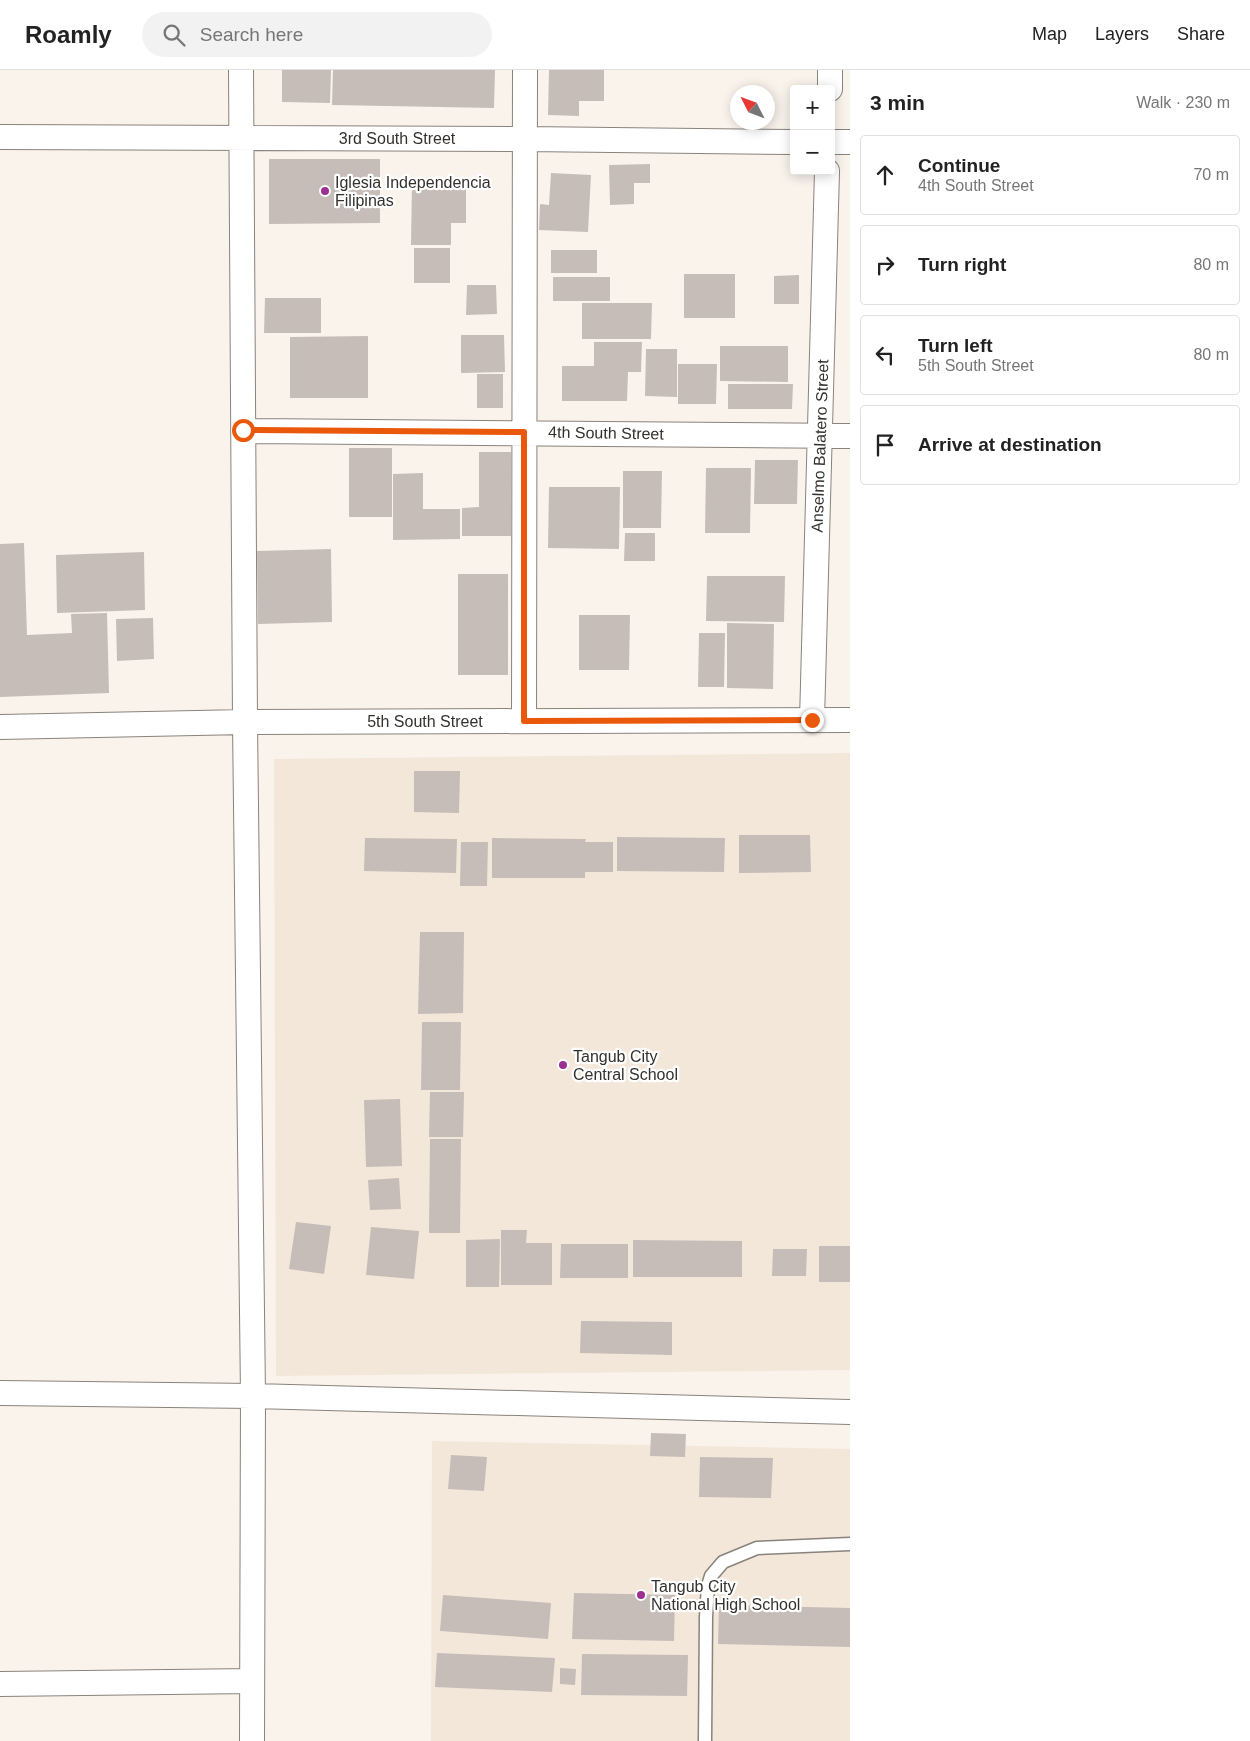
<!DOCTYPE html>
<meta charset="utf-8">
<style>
body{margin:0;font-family:Arial,sans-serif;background:#f2f2f2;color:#222}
.controls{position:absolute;right:15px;top:15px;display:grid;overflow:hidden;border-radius:5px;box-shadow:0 2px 12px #0003}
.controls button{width:45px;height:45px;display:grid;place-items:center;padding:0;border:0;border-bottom:1px solid #e0e0e0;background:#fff;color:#222;font:25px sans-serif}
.compass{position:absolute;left:730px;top:15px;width:45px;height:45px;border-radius:50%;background:#fff;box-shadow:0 2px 12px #0003;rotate:312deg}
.stop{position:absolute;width:15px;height:15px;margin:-11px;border:4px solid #ea580c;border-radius:50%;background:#fff}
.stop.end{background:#ea580c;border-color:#fff;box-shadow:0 1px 5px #0008}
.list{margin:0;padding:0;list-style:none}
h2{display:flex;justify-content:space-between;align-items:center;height:65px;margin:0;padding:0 20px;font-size:21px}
h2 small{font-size:16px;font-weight:400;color:#767676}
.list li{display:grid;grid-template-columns:32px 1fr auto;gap:15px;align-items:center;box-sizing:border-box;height:80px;margin:0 10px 10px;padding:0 10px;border:1px solid #e0e0e0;border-radius:5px}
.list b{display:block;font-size:19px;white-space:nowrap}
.list p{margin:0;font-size:16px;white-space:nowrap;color:#767676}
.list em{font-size:16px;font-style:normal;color:#767676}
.icon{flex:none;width:28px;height:28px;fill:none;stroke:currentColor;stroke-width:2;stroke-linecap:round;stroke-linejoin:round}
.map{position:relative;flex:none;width:850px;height:1671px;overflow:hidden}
header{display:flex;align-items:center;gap:30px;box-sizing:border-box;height:70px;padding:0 25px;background:#fff;border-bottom:1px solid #e0e0e0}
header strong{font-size:24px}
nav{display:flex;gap:28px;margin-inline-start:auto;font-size:18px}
.search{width:350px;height:45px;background:#f2f2f2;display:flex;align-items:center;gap:12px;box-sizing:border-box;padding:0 18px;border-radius:28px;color:#767676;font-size:19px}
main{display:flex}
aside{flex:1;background:#fff}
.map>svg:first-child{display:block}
</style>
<header>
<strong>Roamly</strong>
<div class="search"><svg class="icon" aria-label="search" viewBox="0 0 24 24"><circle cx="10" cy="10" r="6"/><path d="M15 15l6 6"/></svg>Search here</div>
<nav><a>Map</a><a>Layers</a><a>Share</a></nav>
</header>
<main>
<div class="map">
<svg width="850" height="1671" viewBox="0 0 850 1671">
<rect width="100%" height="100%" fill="#faf3ec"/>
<path fill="#f3e7da" d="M850,683V1300L276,1306L274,689Z
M432,1371L850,1379V1671H431Z"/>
<path fill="#c6bdb8" d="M282,0H331L330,33L282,32Z
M333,0H495L494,38L332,35Z
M549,0H604V31H579V46L548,45Z
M269,89H380V153L269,154Z
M650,94V113H634V134L610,135L609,95Z
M551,103L591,105L588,162L539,160L540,134L549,135Z
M412,112H466V153H451V175H411Z
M414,178H450V213H414Z
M551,180H597V203H551Z
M684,204H735V248H684Z
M799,205V234H774V206Z
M553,207H610V231H553Z
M467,215H496L497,244L466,245Z
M265,228H321V263H264Z
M582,233H652L651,269H582Z
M461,265H504L505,302L461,303Z
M368,266V328H290V267Z
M594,272H642L641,302H628L627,331H562V296H594Z
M720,276H788V312L720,311Z
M646,279H677V327L645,326Z
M678,294H717L716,334H678Z
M477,304H503V338H477Z
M728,314H793L792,339H728Z
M349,378H392V447H349Z
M479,382H511V466H462V438L479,437Z
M755,390H798L797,434H754Z
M706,398H751L750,463H705Z
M623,401H662L661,458H623Z
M423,403V439H460V469L393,470V404Z
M549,417H620L619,479L548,478Z
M625,463H655V491H624Z
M24,473L27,565L72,563L71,544L107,543L109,623L0,627V474Z
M331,479L332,552L258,554L257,481Z
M144,482L145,540L57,543L56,485Z
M458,504H508V605H458Z
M707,506H785L784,552L706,551Z
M579,545H630L629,600H579Z
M153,548L154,589L117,591L116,549Z
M727,553L774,554L773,619L727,618Z
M699,563H725L724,617H698Z
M414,701H460L459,743L414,742Z
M739,765H810L811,802L739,803Z
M617,767L725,768L724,802L617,801Z
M365,768L457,769L456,803L364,801Z
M492,768L586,769L585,772H613V802H585V808H492Z
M461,772H488L487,816H460Z
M420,862H464L463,943L418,944Z
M422,952H461L460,1020H421Z
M430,1022H464L463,1067H429Z
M400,1029L402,1096L366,1097L364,1030Z
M430,1069H461L460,1163H429Z
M399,1108L401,1139L370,1140L368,1110Z
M296,1152L331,1156L324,1204L289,1199Z
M371,1157L419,1161L414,1209L366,1205Z
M501,1160H527L526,1173H552V1215H501Z
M500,1169L499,1217H466V1170Z
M633,1170L742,1171V1207H633Z
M561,1174H628V1208H560Z
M819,1176H850V1212H819Z
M773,1179H807L806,1206H772Z
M581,1251L672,1252V1285L580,1283Z
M651,1363L686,1364L685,1387L650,1386Z
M451,1385L487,1387L484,1421L448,1419Z
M700,1387L773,1388L771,1428L699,1427Z
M574,1523L675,1525L674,1571L572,1569Z
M443,1525L551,1533L548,1569L440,1561Z
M719,1535L850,1538V1577L718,1574Z
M437,1583L555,1588L552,1622L435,1617Z
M582,1584L688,1585L687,1626L581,1625Z
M560,1598L576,1599L575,1615L560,1614Z"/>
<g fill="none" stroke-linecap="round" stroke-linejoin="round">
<defs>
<path id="service" d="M705,1671L706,1547L708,1516L711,1506L723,1492L757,1478L850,1474"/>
<path id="minor" d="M241,0L245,652L253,1326L252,1671
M830,19V0
M0,67L526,69L794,72
M831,72H850
M243,361L850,366
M812,650L827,101
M524,651L525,0
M0,657L245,652L850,650
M0,1323L253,1326L850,1342
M0,1614L252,1611"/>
</defs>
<use href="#service" stroke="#89837c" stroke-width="15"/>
<use href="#minor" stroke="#89837c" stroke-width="26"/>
<use href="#service" stroke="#fff" stroke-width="12"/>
<use href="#minor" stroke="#fff" stroke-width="24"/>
</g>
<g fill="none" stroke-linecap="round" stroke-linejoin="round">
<path stroke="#ea580c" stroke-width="6" d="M243,360L524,362V651L812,650"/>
</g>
<g fill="#9c3092" stroke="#fff" stroke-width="2">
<circle cx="325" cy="121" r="5"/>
<circle cx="563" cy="995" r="5"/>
<circle cx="641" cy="1525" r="5"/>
</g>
<g text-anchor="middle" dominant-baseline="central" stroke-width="4.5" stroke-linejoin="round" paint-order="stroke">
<g font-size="16" fill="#33312e" stroke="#fff">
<text x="397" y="68">3rd South Street</text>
<text transform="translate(606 363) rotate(1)">4th South Street</text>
<text transform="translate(820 376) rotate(-88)">Anselmo Balatero Street</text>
<text x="425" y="651">5th South Street</text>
</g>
<g font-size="16" fill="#33312e" stroke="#fff" text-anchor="start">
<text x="335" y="112">Iglesia Independencia<tspan x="335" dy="18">Filipinas</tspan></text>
<text x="573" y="986">Tangub City<tspan x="573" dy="18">Central School</tspan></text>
<text x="651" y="1516">Tangub City<tspan x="651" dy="18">National High School</tspan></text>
</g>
</g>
</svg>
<div class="controls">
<button>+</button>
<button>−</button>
</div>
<svg class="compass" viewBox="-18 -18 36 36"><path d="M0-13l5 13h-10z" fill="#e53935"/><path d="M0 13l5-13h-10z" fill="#767676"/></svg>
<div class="stop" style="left:243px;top:360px"></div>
<div class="stop end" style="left:812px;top:650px"></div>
</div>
<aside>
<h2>3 min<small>Walk · 230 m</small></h2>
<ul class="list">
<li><svg class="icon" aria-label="ahead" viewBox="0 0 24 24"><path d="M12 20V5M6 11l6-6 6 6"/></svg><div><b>Continue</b><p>4th South Street</p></div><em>70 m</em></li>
<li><svg class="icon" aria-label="right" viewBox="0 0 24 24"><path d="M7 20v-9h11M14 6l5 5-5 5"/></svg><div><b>Turn right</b></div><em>80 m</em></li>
<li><svg class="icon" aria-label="left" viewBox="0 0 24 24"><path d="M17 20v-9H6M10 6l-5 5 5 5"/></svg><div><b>Turn left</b><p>5th South Street</p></div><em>80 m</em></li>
<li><svg class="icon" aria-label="arrive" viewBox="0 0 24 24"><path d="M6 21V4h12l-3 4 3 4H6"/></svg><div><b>Arrive at destination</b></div></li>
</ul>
</aside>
</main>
